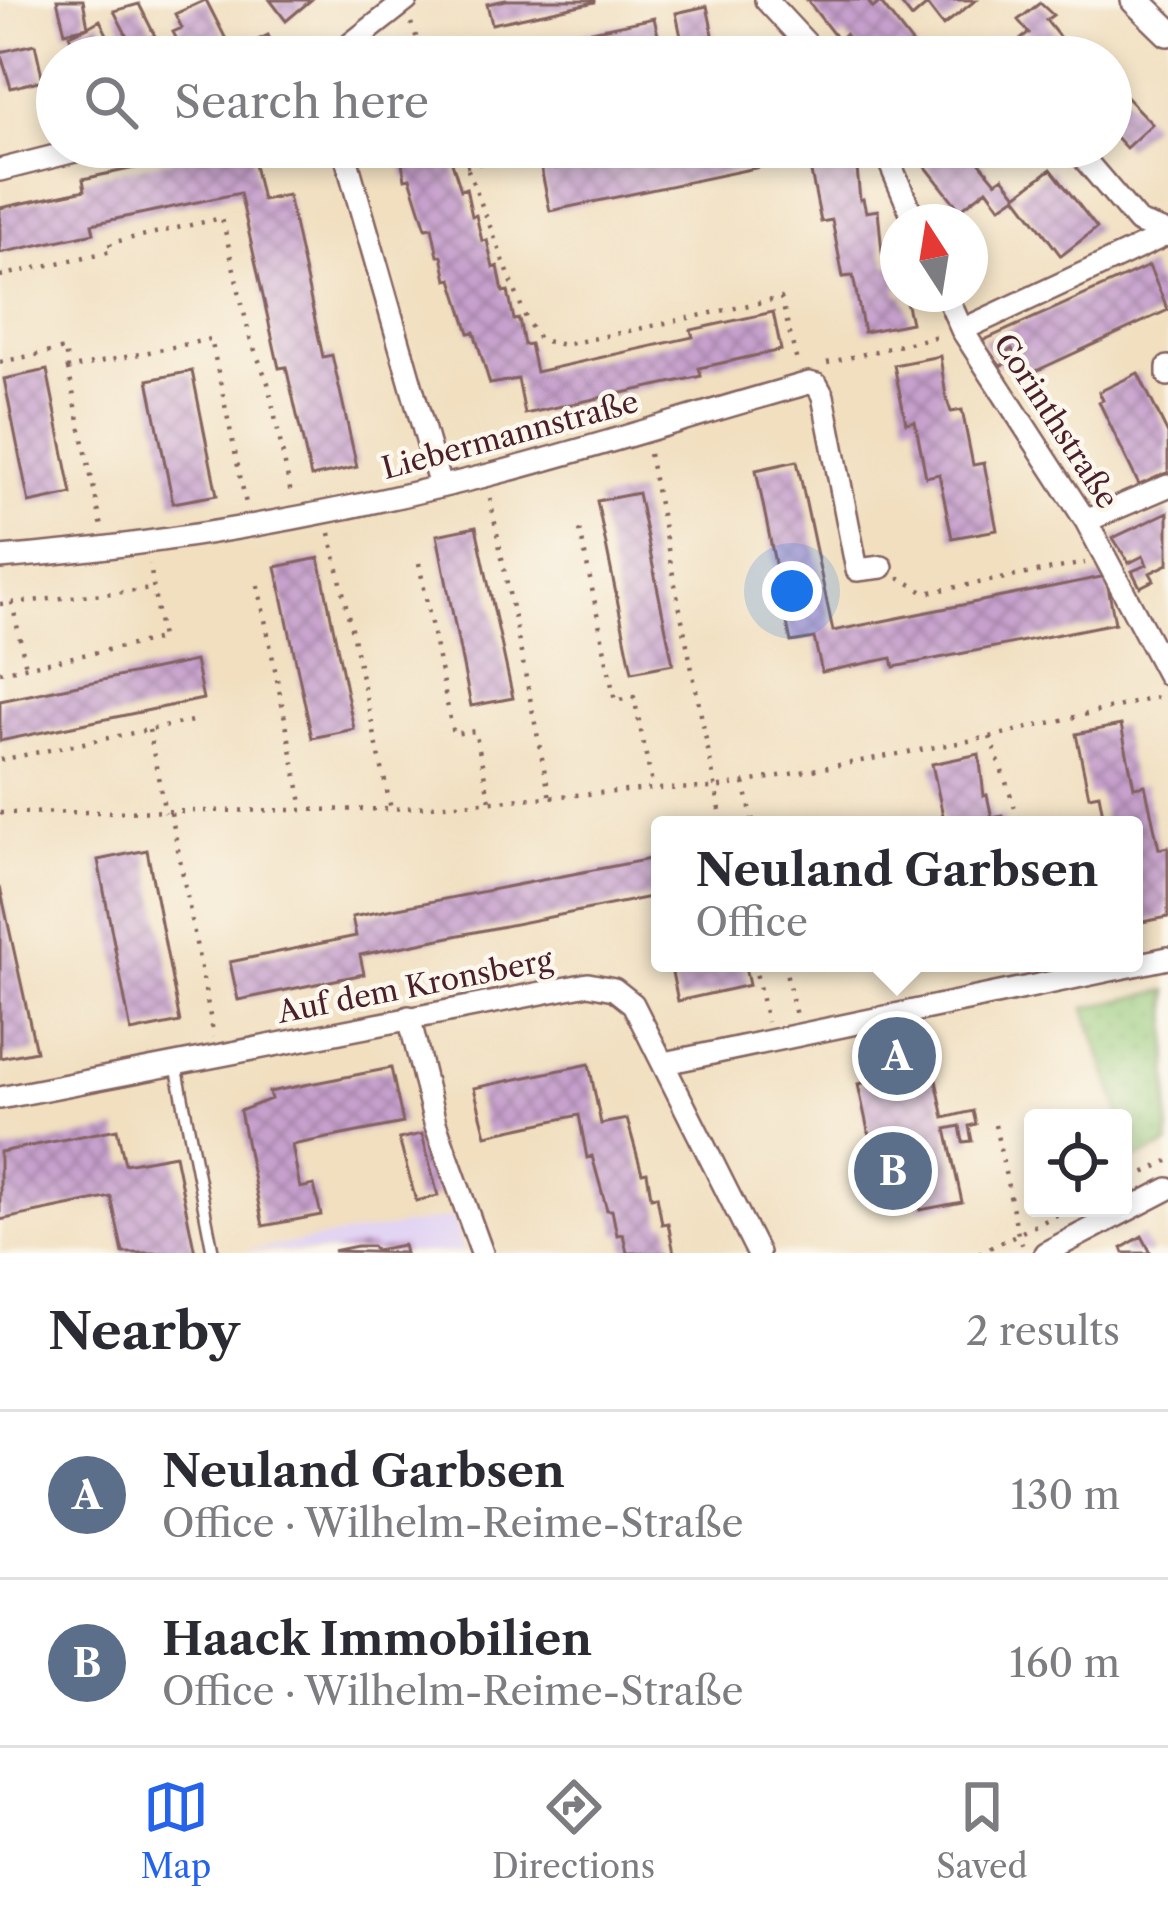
<!DOCTYPE html>
<meta charset="utf-8">
<style>
body{margin:0;font-family:"Libre Caslon Text",serif;background:#f7f7f7;color:#2b2b33}
.controls{position:absolute;right:36px;bottom:36px;display:grid;overflow:hidden;border-radius:12px;box-shadow:0 6px 18px #0003}
.controls button{width:108px;height:108px;display:grid;place-items:center;padding:0;border:0;border-bottom:3px solid #e1e1e2;background:#fff;color:#2b2b33;font:60px sans-serif}
.compass{position:absolute;left:880px;top:204px;width:108px;height:108px;border-radius:50%;background:#fff;box-shadow:0 6px 18px #0003;rotate:348deg}
.you{position:absolute;left:792px;top:591px;width:42px;height:42px;margin:-30px;border:9px solid #fff;border-radius:50%;background:#1a73e8;box-shadow:0 0 0 18px #1a73e833}
.badge{display:grid;place-items:center;width:78px;height:78px;border-radius:50%;background:#2563eb;color:#fff;font-size:39px;font-weight:700}
.pin{position:absolute;translate:-50% -50%;border:6px solid #fff;box-shadow:0 3px 12px #0006}
.popup{position:absolute;left:651px;top:816px;width:492px;height:156px;box-sizing:border-box;display:grid;place-content:center;border-radius:12px;background:#fff;filter:drop-shadow(0 3px 9px #0005);font-size:39px;white-space:nowrap;color:#7c7c81}
.popup b{font-size:45px;color:#2b2b33}
.popup::after{content:'';position:absolute;left:50%;top:100%;margin-left:-24px;border:24px solid transparent;border-top-color:#fff}
.list{margin:0;padding:0;list-style:none}
h2{display:flex;justify-content:space-between;align-items:center;height:156px;margin:0;padding:0 48px;font-size:51px}
h2 small{font-size:39px;font-weight:400;color:#7c7c81}
.list li{display:grid;grid-template-columns:78px 1fr auto;gap:36px;align-items:center;box-sizing:border-box;height:168px;padding:0 48px;border-top:3px solid #e1e1e2}
.list b{display:block;font-size:45px;white-space:nowrap}
.list p{margin:0;font-size:39px;white-space:nowrap;color:#7c7c81}
.list em{font-size:39px;font-style:normal;color:#7c7c81}
.icon{flex:none;width:66px;height:66px;fill:none;stroke:currentColor;stroke-width:2;stroke-linecap:round;stroke-linejoin:round}
.map{position:relative;flex:none;width:1168px;height:1253px;overflow:hidden}
.search{position:absolute;background:#fff;box-shadow:0 6px 18px #0003;left:36px;right:36px;top:36px;height:132px;display:flex;align-items:center;gap:30px;box-sizing:border-box;padding:0 42px;border-radius:66px;color:#7c7c81;font-size:45px}
.sheet{height:492px;background:#fff}
nav{display:flex;justify-content:space-around;align-items:center;box-sizing:border-box;height:168px;border-top:3px solid #e1e1e2;background:#fff;font-size:33px;color:#7c7c81}
nav a{display:grid;justify-items:center;gap:6px}
nav .on{color:#2563eb}
.map>svg:first-child{display:block}
</style>
<div class="map">
<svg width="1168" height="1253" viewBox="0 0 1168 1253">
<defs>
<pattern id="grass-dots" width="8" height="8" patternUnits="userSpaceOnUse" patternTransform="scale(3)"><rect width="8" height="8" fill="#97ca7a"/><path d="M2 2h.1M6 6h.1" fill="none" stroke="#84ad6a" stroke-width="1.8" stroke-linecap="round"/></pattern>
<pattern id="building-cross-hatch" width="8" height="8" patternUnits="userSpaceOnUse" patternTransform="scale(3)"><rect width="8" height="8" fill="#c7a1cd"/><path d="M0 0l8 8M0 8l8-8" fill="none" stroke="#a483a7"/></pattern>
</defs>
<rect width="100%" height="100%" fill="#fbf7ec"/>
<filter id="ink" filterUnits="userSpaceOnUse"><feTurbulence type="fractalNoise" baseFrequency=".00833" numOctaves="2"/><feDisplacementMap in="SourceGraphic" scale="24" xChannelSelector="R" yChannelSelector="G"/><feConvolveMatrix kernelMatrix="1 2 1 2 8 2 1 2 1" color-interpolation-filters="sRGB"/></filter>
<filter id="wash" filterUnits="userSpaceOnUse"><feTurbulence type="fractalNoise" baseFrequency=".004" numOctaves="4" result="noise"/><feDisplacementMap in="SourceGraphic" scale="48" xChannelSelector="R" yChannelSelector="G"/><feGaussianBlur stdDeviation="2.7" result="paint"/><feColorMatrix in="noise" values="0 0 0 0 0 0 0 0 0 0 0 0 0 0 0 0 0 1.4 0 .05"/><feComposite in="paint" operator="in"/></filter>
<g filter="url(#wash)">
<rect width="100%" height="100%" fill="#f1dfc0"/>
<path fill="#e2d4f3" d="M455,1217L462,1253L243,1251Z"/>
<path fill="url(#grass-dots)" stroke="#707452" stroke-width="3" d="M1168,990V1145L1135,1159L1085,1008Z"/>
<g id="blocks">
<path fill="url(#building-cross-hatch)" d="M57,0H83L88,27L100,20L115,51L108,57H79L69,35L88,27L65,32Z
M206,0L228,43L199,57H186L173,32L182,28L175,14Z
M270,0H311L286,21Z
M506,0H595V2L492,24L487,4Z
M807,0H867L873,8L880,2L918,51L910,57H863L845,34L838,40Z
M898,0H976L943,26L927,5L912,18Z
M1040,3L1053,15L1046,20L1075,57H1028L1017,42L1029,33L1018,20Z
M139,4L155,36L130,42L114,11Z
M707,6L715,44L684,51L676,13Z
M654,18L663,56L573,57L568,36Z
M268,35L276,52L261,57L254,42Z
M547,40L551,57H516L514,48Z
M35,44L43,80L11,88L0,52Z
M1120,91L1152,124L1126,148L1111,132V100Z
M233,147H250L262,200L288,195L323,357L332,355L357,467L311,477L286,367L279,368L240,193L92,224L94,233L0,253V208L85,190L83,179Z
M399,147H447L461,190L466,188L472,216L476,215L482,241L487,240L493,268L498,266L503,292L508,291L514,320L519,319L524,345L530,344L536,372L693,337L691,330L773,312L781,350L699,368L701,376L525,414L518,379L490,384L474,332L469,333L452,279L447,280L442,256H438L432,227L426,228L410,178L405,179Z
M643,147H824L828,164L856,158L860,200L863,199L866,212L878,210L882,252L887,266L898,264V294H902L907,305L911,323L864,332L853,276L843,277L832,220L821,222L808,157L550,211L541,168L556,165V168Z
M920,147H967L996,182L1003,177L1017,195L1051,169L1097,228L1061,256L1016,196L1000,207L987,189L960,210L914,152Z
M1149,266L1168,310L1025,376L1012,349L1007,352L1011,361L1000,366L982,341Z
M940,356L946,397L951,412L962,410L973,465L984,463L997,530L952,538L939,474L926,477L915,421L906,423L894,365Z
M47,370L72,494L29,503L4,379Z
M192,371L217,495L173,503L148,380Z
M1138,373L1168,434V472L1139,485L1099,402L1103,400L1099,392Z
M797,461L833,631L1106,576L1115,623L894,667L892,658L822,672L814,638L791,642L756,470Z
M638,493L673,664L632,672L597,501Z
M1168,512V564L1150,573L1154,580L1140,587L1132,571L1147,565L1143,556L1129,563L1113,538Z
M476,527L513,698L471,706L437,535Z
M319,558L354,729L312,738L276,567Z
M195,661L203,699L0,741V701Z
M1121,725L1134,787L1145,785L1159,849L1168,847V917L1137,923L1134,825H1105L1099,794L1089,796L1076,734Z
M979,754L984,796L987,795L992,818L1003,816L1005,825H945L932,764Z
M147,850L180,1022L131,1032L98,860Z
M660,857V895L360,955L364,974L238,1000L230,962L356,936L352,917Z
M0,887L36,1051L0,1058Z
M670,963H744L749,985L678,1001Z
M927,1038L944,1118L973,1111L976,1124L969,1126L972,1141L963,1142L960,1126L946,1129L962,1202L920,1210L914,1181L880,1187L858,1084L890,1078L895,1085L886,1046Z
M589,1064L601,1124L627,1119L642,1173L647,1172L651,1197L657,1196L662,1224L668,1223L674,1253H627L623,1234L617,1235L612,1210H607L592,1156L587,1158L579,1115L486,1135L474,1088Z
M391,1068L403,1123L292,1145L300,1188L314,1185L321,1215L263,1226L240,1111L271,1099L269,1092Z
M117,1129L125,1164L175,1155L195,1253H123L111,1197L0,1220V1152Z
M422,1134L438,1196L416,1201L399,1139Z
M1142,1236L1151,1253H1124L1122,1248Z
M403,1245L405,1253L333,1251L357,1246H372L376,1250Z"/>
</g>
</g>
<g filter="url(#ink)">
<use href="#blocks" fill-opacity="0" stroke="#84625f" stroke-width="3"/>
<g fill="none" stroke-linecap="round" stroke-linejoin="round">
<defs>
<path id="service" d="M176,1064L213,1253"/>
<path id="minor" d="M766,0L819,57
M340,57L352,43L407,0
M343,147L440,486
M883,147L915,222
M1074,147L1138,222L1168,233
M0,170L91,147
M946,294L962,330L1086,521L1168,675
M962,330L1168,234
M1168,367V375
M1086,521L1168,486
M0,558C164,545 325,516 485,476C594,448 701,413 809,383L817,385L823,396L857,570L882,567
M409,1017L435,1123L482,1253
M665,1063L1168,958
M0,1098L588,984L614,989L633,1004L758,1253
M1045,1253L1168,1189"/>
<path id="tertiary" d="M1135,0L1168,32"/>
</defs>
<use href="#service" stroke="#84625f" stroke-width="15"/>
<use href="#minor" stroke="#84625f" stroke-width="26"/>
<use href="#tertiary" stroke="#84625f" stroke-width="32"/>
<path stroke="#84625f" stroke-width="4.5" stroke-dasharray="3 9" stroke-linecap="butt" d="M411,23L424,57
M459,147L527,321L540,340L564,345L781,298L797,362
M466,166L568,147
M0,276L112,251L110,243L222,218L250,338L268,383L291,494
M0,362L65,349L68,369L211,339L246,504
M827,363L938,336
M68,369L102,527
M649,454L723,825
M490,498L550,798
M580,530L615,701L634,697L653,789
M330,533L391,809
M419,563L453,734L475,731L490,801
M899,577L925,593L1085,563
M258,585L303,808
M12,602L26,667
M0,604L154,589
M0,672L161,639L150,564
M149,730L165,813
M990,737L1021,825
M0,760L192,721
M744,783L754,825
M0,813L391,809L653,789L715,788L990,737L1163,696
M171,813L214,1037
M754,963L767,1022
M784,963L796,1016
M995,1125L1018,1234L1024,1248
M1123,1183L1168,1161
M979,1253L1071,1208"/>
<use href="#service" stroke="#fff" stroke-width="10"/>
<use href="#minor" stroke="#fff" stroke-width="21"/>
<use href="#tertiary" stroke="#fff" stroke-width="27"/>
</g>
</g>
<g text-anchor="middle" dominant-baseline="central" stroke-width="9" stroke-linejoin="round" paint-order="stroke">
<g font-size="30" fill="#4a1f2b" stroke="#fbf7ec">
<text transform="translate(1056 421) rotate(57)">Corinthstraße</text>
<text transform="translate(510 435) rotate(-15)">Liebermannstraße</text>
<text transform="translate(415 986) rotate(-11)">Auf dem Kronsberg</text>
</g>
</g>
</svg>
<div class="controls">
<button><svg class="icon" aria-label="locate" viewBox="0 0 24 24"><circle cx="12" cy="12" r="6"/><path d="M12 2v4M12 18v4M2 12h4M18 12h4"/></svg></button>
</div>
<svg class="compass" viewBox="-18 -18 36 36"><path d="M0-13l5 13h-10z" fill="#e53935"/><path d="M0 13l5-13h-10z" fill="#7c7c81"/></svg>
<div class="you"></div>
<div class="pin badge" style="left:897px;top:1056px;background:#5c6f8a">A</div>
<div class="popup"><b>Neuland Garbsen</b>Office</div>
<div class="pin badge" style="left:893px;top:1171px;background:#5c6f8a">B</div>
<div class="search"><svg class="icon" aria-label="search" viewBox="0 0 24 24"><circle cx="10" cy="10" r="6"/><path d="M15 15l6 6"/></svg>Search here</div>
</div>
<section class="sheet">
<h2>Nearby<small>2 results</small></h2>
<ul class="list">
<li><span class="badge" style="background:#5c6f8a">A</span><div><b>Neuland Garbsen</b><p>Office · Wilhelm-Reime-Straße</p></div><em>130 m</em></li>
<li><span class="badge" style="background:#5c6f8a">B</span><div><b>Haack Immobilien</b><p>Office · Wilhelm-Reime-Straße</p></div><em>160 m</em></li>
</ul>
</section>
<nav>
<a class="on"><svg class="icon" aria-label="map" viewBox="0 0 24 24"><path d="M3 6l6-2 6 2 6-2v14l-6 2-6-2-6 2zM9 4v14M15 6v14"/></svg>Map</a>
<a><svg class="icon" aria-label="directions" viewBox="0 0 24 24"><path d="M12 3l9 9-9 9-9-9zM9 14v-3h6M13 9l2 2-2 2"/></svg>Directions</a>
<a><svg class="icon" aria-label="saved" viewBox="0 0 24 24"><path d="M7 4h10v16l-5-4-5 4z"/></svg>Saved</a>
</nav>
